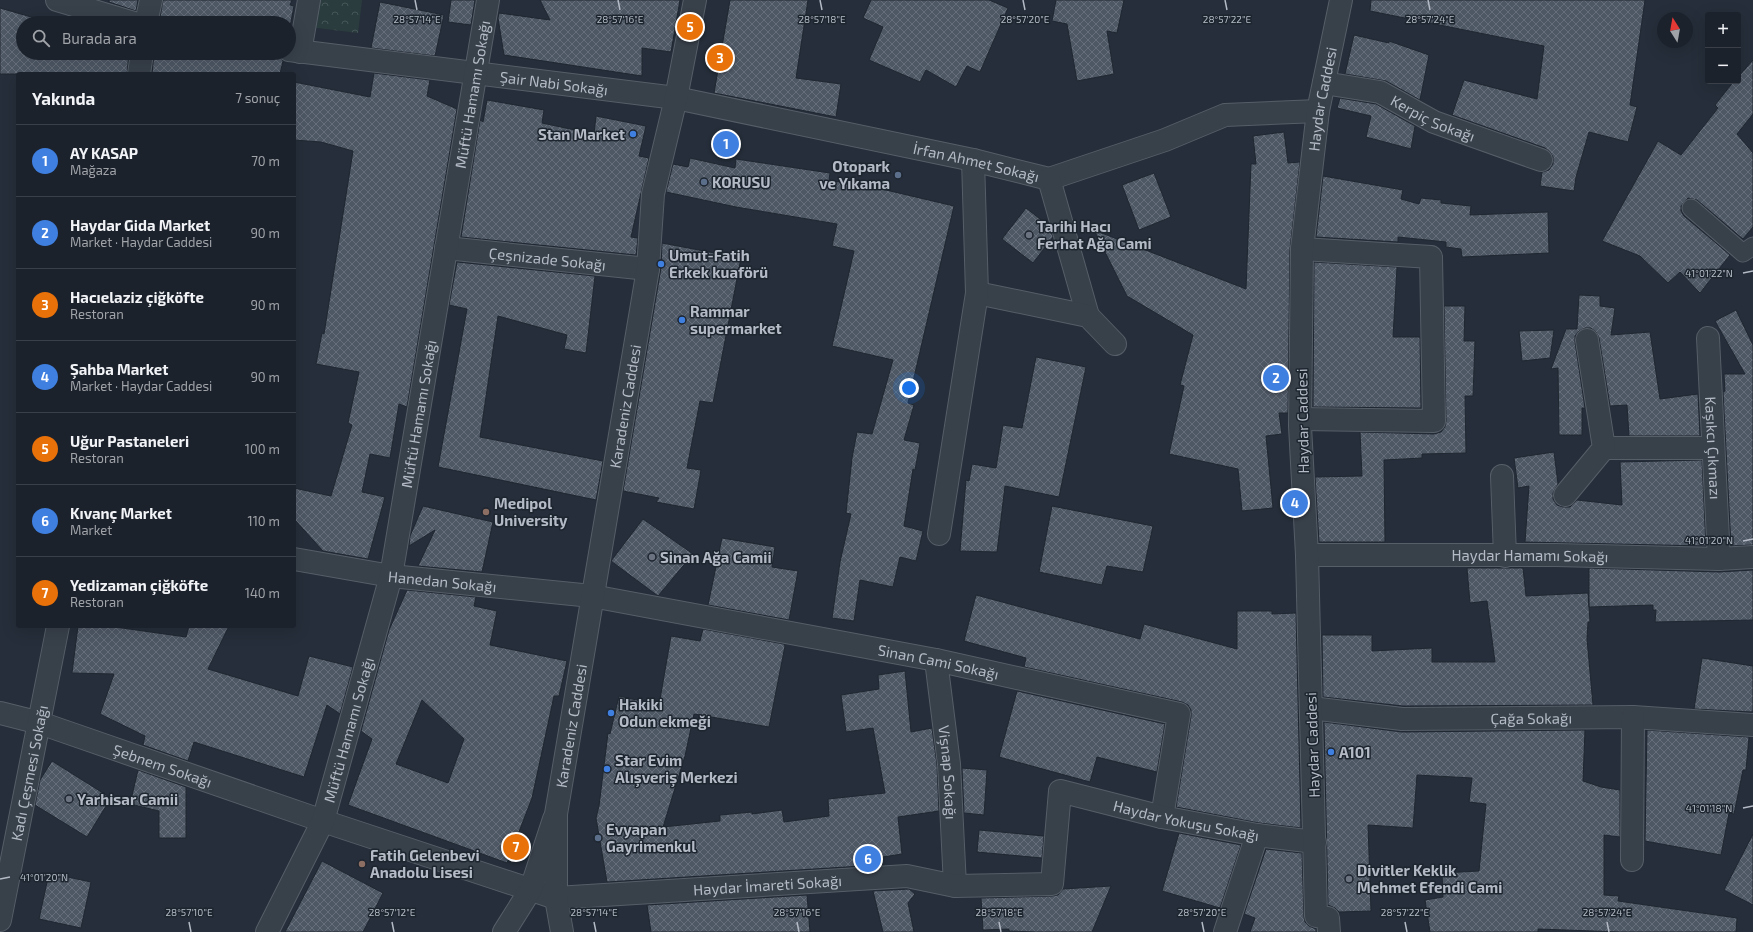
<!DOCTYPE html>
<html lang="tr">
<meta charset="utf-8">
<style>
body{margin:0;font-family:"Exo 2",sans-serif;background:#292f38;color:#f1f3f6}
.controls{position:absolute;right:12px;top:12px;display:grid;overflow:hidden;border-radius:4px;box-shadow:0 4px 16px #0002}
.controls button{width:36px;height:36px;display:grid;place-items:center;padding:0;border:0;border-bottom:1px solid #3a3f48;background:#1c222c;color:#f1f3f6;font:20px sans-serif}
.compass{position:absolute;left:1657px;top:12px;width:36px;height:36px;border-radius:50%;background:#1c222c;box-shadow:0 4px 16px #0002;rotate:349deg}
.you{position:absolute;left:909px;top:388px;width:14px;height:14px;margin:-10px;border:3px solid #fff;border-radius:50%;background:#1a73e8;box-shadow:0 0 0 6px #1a73e833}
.badge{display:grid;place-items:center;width:26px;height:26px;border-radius:50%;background:#90b4ee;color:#fff;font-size:13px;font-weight:700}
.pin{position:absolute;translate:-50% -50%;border:2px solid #fff;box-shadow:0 1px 4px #0006}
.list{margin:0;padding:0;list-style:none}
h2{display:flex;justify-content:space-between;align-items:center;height:52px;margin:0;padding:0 16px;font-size:17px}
h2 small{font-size:13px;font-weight:400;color:#a0a4a9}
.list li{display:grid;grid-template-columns:26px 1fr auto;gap:12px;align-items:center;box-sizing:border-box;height:72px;padding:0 16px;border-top:1px solid #3a3f48}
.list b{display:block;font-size:15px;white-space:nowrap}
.list p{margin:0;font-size:13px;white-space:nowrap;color:#a0a4a9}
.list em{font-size:13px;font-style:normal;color:#a0a4a9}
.icon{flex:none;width:22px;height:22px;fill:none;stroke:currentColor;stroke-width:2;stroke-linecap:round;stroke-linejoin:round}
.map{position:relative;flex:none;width:1753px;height:932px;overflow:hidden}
.search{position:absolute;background:#1c222c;box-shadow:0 4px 16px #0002;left:16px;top:16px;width:280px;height:44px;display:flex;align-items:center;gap:10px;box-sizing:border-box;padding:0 14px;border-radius:22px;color:#a0a4a9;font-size:15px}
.panel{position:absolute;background:#1c222c;box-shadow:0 4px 16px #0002;left:16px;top:72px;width:280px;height:556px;border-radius:4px}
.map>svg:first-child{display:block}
</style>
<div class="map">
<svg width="1753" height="932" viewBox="0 0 1753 932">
<defs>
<pattern id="park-crowns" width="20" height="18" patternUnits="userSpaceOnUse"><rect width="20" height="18" fill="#2a3c3d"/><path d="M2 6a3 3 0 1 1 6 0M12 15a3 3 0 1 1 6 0" fill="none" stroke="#465658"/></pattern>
<pattern id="building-cross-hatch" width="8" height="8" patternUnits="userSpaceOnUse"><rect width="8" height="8" fill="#4e5865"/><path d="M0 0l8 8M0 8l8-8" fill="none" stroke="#656e7a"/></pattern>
</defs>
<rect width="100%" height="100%" fill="#252e3a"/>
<path fill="url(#park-crowns)" d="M305,0H362L358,33L301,26Z"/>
<path fill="url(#building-cross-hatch)" stroke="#1f2731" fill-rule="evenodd" d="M109,0H138L136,11L109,2Z
M163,0H292L290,5L294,6L289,32V23H159Z
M451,0H475L471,25L448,22Z
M540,0H680L671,52L642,48V76L504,55L498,18L499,13L550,20Z
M730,0H808L796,78L841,84L836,117L714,93Z
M871,0H989L1008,8L980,72L967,66L956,87L926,70L920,82L869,60L883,27L863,18Z
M1056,0H1124L1117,33L1107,31L1114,74L1077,81L1067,24L1052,21Z
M1371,0H1645L1630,105L1637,107L1628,142L1589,132L1576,177L1574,191L1540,186L1542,172L1549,170L1553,164V157L1550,152L1545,148L1452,115L1464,80L1537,99L1544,46L1370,11Z
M380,2L444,15L435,56L371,48Z
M0,8L52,23H23V53H129L127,74H0Z
M1354,35L1389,43V41L1429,55L1420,100L1386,81L1345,74Z
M154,53H277L283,61L280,74H152Z
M1753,60V114L1737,134L1753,153V227L1743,239L1697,200L1688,198L1681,206V211L1684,216L1730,255L1700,293L1680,272L1668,283L1640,256L1602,241L1658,141L1681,155L1718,108L1715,105L1734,81H1738V77Z
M374,73L430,80L427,96L457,109L407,407L399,404L390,458L370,454L362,492L385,497L368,559L323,551L294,519V488L331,496L352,425L348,423L359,372L316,364L322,333L324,334L353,151L321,142L294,140V82L370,97Z
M1340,98L1376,104L1415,126L1411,149L1366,137L1371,116L1337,108Z
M487,100L544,110L542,123L594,134L596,116L646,126L639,156L649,158L631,237L638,238L636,255L461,237L480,120L483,122Z
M1284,132L1288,163L1300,162L1290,249L1288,413H1279L1282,434L1266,436L1273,508L1242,511L1238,469L1169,454L1184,386L1180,385L1193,335L1127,296L1094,230L1246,289L1251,164H1256L1253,136Z
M690,158L735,168L736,159L830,173L829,180L869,188V186L954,206L908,403L914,405L904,440L920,443L915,470L913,469L904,526L923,531L916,561L900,557L893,587L860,580L854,621L832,618L840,562L851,514L846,513L852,458L857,432L872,434L893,360L832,346L854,251L832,246L837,224L736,207L666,192L673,164L688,167Z
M1154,173L1171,217L1139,230L1122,185Z
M1323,176L1403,190L1401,199L1419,204L1421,198L1441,200V203L1471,206L1470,215L1548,212L1549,253L1462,257L1461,249L1446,247V242L1398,237V242L1316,237Z
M1026,208L1049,226L1053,237L1033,263L1002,239Z
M662,243L741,258L713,403L700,401L687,468L701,470L694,509L656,502L659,498L623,491L661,268Z
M457,262L595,276L586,353L564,349L567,335L498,316L480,437L603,461L596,500L438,467L467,309L449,305Z
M1314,262L1397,267L1393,337H1420L1421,408L1313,407Z
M1579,295L1600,296V306L1615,308L1611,335L1650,332L1660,399L1698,394L1700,436H1629L1627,405L1610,406L1599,338L1596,332L1591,328H1585L1579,331L1575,336V342L1585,408H1582V435H1559L1558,368L1551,369L1566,329H1577Z
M1444,306H1465L1464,341H1475L1473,396H1465L1466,453L1422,454V458L1384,460L1385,542H1319L1315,477L1362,476L1360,432L1434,434L1441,432L1445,427L1446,421Z
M1736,310L1753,345V545L1731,546L1723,392L1725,391L1724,374H1745L1715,321Z
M1554,330L1550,358L1522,361L1519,331Z
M1036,357L1086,367L1059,497L1005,486L997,552L960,551L966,480L969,481L972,464L996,468L1003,425L1022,428Z
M1554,452L1558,484L1553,493V499L1557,505L1563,507H1570L1577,500L1622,505L1620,462L1702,460L1706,546L1525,542L1529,486L1518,488L1514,458Z
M423,506L493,522L482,572L418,566L435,530L409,546L410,536Z
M1052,506L1153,526L1143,572L1107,566L1102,585L1039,572Z
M643,519L693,554L658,596L611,561Z
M722,538L775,547L772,567L798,571L789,620L708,605Z
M1467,568H1523L1526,596L1588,593L1589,607V568L1719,572L1753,570V620L1655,622L1656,610H1653V605L1589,607L1590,622H1588L1587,639L1593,705L1403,706L1323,697L1322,635H1372V651L1432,648V662H1495L1487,601L1470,603Z
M407,590L476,597L474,606L497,611L490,645L567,661L559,696H554L532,798L507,863L348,805L372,739L361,731L389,630ZM422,700L464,739L448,783L396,764Z
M976,595L1140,639L1144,624L1237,649V611H1272V614L1296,613L1301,828L1259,823L1176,807L1191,716V710L1188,705L1182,702L1024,667L1026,658L964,641Z
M78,626H108L186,637L189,626H229L208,669L298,696L309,656L353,667L340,714L327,705L304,777L194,742L188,761L143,745L145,736L100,714L114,674L72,673Z
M703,629L784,644L785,646L769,727L694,714L685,756L663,827L720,821V815L752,812V814L782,810L784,822L829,816L828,799L885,793L873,728L846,732L841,695L879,689L878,675L905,671L911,732L932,728L937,765L939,811L898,817L902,854L870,859L878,865L607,882L596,818L599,806L608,733L610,734L619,696L659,705L671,636L700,641Z
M1702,658L1753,666V711L1751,712L1694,709Z
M1017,691L1165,724L1157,772L1097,757L1090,782L999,757Z
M1324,722L1402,732L1585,730L1583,781L1601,787L1620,790V837L1604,835V895L1619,896L1618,901L1737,918L1736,932H1620L1538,929V932H1430L1425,900L1443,897L1442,873L1479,871L1486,804L1469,802L1472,778L1417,775L1413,828L1368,825L1371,911L1339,912L1335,908L1328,905Z
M1647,730L1749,737L1746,770H1743L1734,814L1729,813L1721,855L1645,841Z
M52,761L111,798L87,837L35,805L40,780Z
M962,768L987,770L984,815L964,813Z
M138,770L186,787V838H159V811L130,804Z
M979,830L1044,836L1042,858L977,852Z
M1179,833L1241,845L1220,908L1162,891Z
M1753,834V905L1724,890Z
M1266,849L1302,853L1304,917L1305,922L1309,926L1316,929V932H1250L1255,918L1244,914Z
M322,861L383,893L363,932H285Z
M49,873L91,882L81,928L39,919Z
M1111,886L1092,932H1036L1009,931V929L983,930L981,898L1052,896L1058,895L1063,889Z
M909,889L915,894L908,903L914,932H883L873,891Z
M807,895L810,932H651L647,905Z"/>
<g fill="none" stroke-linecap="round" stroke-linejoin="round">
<defs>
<path id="pedestrian" d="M1691,208L1743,253L1753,246"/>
<g id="minor">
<path d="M57,0L134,23"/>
<path d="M146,23L151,0"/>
<path id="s1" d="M289,50L676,98L973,160L1049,179L1165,140L1225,115L1318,111"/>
<path d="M300,52L309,0"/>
<path d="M139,74L142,53"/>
<path id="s2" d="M1324,83L1380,92L1434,122L1541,160"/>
<path d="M1049,179L1088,316"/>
<path id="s3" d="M446,248L648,269"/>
<path d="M977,293L1088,316L1115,344"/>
<path id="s4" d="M1708,338L1719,559"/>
<path d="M1301,419L1434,421L1431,257L1302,249"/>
<path d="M1604,448H1713"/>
<path d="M1502,476L1505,556"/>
<path d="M1565,495L1604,448L1587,340"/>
<path d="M939,534L977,293L973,160"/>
<path id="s5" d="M1307,555H1556L1719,559L1753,557"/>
<path id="s6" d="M294,559L391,576L592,596L936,660L1179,714L1162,817"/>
<path id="s7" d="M936,660L949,764L955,886"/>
<path id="s8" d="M1311,708L1402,719L1633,717L1753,725"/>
<path id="s9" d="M0,713L40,723L323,821L556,898L907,876L955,886L1052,884L1060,791L1162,817L1257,835L1315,842"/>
<path d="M1632,860L1633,717"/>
<path id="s10" d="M0,920L58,626"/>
<path id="s11" d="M267,932L323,821L391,576L488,0"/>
<path d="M504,932L531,889L554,819"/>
<path d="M1225,932L1257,835"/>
<path id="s12" d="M1329,932L1328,918L1316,916L1307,555L1300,426L1302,249L1318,111L1341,0"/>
</g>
<g id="tertiary">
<path id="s13" d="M562,932L556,898V814L648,269L653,194L676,98L695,0"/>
</g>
</defs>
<use href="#pedestrian" stroke="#565e68" stroke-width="19"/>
<use href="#minor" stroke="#565e68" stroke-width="24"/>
<use href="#tertiary" stroke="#565e68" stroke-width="24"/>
<use href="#pedestrian" stroke="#38404a" stroke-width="17"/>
<use href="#minor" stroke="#38404a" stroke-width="22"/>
<use href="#tertiary" stroke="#38404a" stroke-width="22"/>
</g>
<path fill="none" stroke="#b4bbc6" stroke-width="1.5" d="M415,0L417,10M618,0L620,10M820,0L822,10M1023,0L1025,10M1225,0L1227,10M1428,0L1430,10M1743,273L1753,271M1743,541L1753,539M1743,808L1753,806M0,879L10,877M189,922L191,932M392,922L394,932M594,922L596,932M797,922L799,932M999,922L1001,932M1202,922L1204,932M1405,922L1407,932M1607,922L1609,932"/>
<g fill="#3f7fe0" stroke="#1d252f" stroke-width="1.5">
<circle cx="633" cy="134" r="4"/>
<circle cx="661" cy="264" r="4"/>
<circle cx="682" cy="320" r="4"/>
<circle cx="611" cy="713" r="4"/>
<circle cx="1331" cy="752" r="4"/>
<circle cx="607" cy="769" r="4"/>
</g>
<g fill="#5c6f8a" stroke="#1d252f" stroke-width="1.5">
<circle cx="898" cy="175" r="4"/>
<circle cx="704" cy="182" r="4"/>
<circle cx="598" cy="838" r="4"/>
</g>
<g fill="#6b7280" stroke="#1d252f" stroke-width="1.5">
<circle cx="1029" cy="235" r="4"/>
<circle cx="652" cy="557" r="4"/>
<circle cx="69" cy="799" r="4"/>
<circle cx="1349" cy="879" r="4"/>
</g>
<g fill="#8d6e63" stroke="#1d252f" stroke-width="1.5">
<circle cx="486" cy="512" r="4"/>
<circle cx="362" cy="864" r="4"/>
</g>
<g text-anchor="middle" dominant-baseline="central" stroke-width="3" stroke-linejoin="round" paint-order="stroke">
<g font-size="15" fill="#b4bbc6" stroke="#1d252f">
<text stroke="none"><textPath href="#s1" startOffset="267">Şair Nabi Sokağı</textPath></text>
<text stroke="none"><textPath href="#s11" startOffset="867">Müftü Hamamı Sokağı</textPath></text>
<text stroke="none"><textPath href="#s12" startOffset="845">Haydar Caddesi</textPath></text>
<text stroke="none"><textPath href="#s2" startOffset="116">Kerpiç Sokağı</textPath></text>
<text stroke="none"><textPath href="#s1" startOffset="697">İrfan Ahmet Sokağı</textPath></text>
<text stroke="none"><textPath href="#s3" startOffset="102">Çeşnizade Sokağı</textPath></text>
<text stroke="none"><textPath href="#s13" startOffset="532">Karadeniz Caddesi</textPath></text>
<text stroke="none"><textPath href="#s11" startOffset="543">Müftü Hamamı Sokağı</textPath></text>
<text transform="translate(1302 421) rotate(-91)">Haydar Caddesi</text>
<text stroke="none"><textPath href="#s4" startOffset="110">Kaşıkcı Çıkmazı</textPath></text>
<text stroke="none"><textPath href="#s5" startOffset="223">Haydar Hamamı Sokağı</textPath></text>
<text stroke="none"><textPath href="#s6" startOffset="150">Hanedan Sokağı</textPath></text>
<text stroke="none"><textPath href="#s6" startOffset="653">Sinan Cami Sokağı</textPath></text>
<text stroke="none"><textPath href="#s8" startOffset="221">Çağa Sokağı</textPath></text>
<text stroke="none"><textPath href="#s13" startOffset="208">Karadeniz Caddesi</textPath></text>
<text stroke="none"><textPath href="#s11" startOffset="219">Müftü Hamamı Sokağı</textPath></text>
<text transform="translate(1312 745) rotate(-92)">Haydar Caddesi</text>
<text stroke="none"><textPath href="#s9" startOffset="171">Şebnem Sokağı</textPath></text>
<text stroke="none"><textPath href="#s10" startOffset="150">Kadı Çeşmesi Sokağı</textPath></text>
<text stroke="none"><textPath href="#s7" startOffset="113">Vişnap Sokağı</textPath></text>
<text stroke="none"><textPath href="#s9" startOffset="1307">Haydar Yokuşu Sokağı</textPath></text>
<text stroke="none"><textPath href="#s9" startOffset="798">Haydar İmareti Sokağı</textPath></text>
</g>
<g font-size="15" font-weight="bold" fill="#b4bbc6" stroke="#1d252f" text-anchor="start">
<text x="625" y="134" text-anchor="end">Stan Market</text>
<text x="890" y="166" text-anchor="end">Otopark<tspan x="890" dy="17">ve Yıkama</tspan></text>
<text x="712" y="182">KORUSU</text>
<text x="1037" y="226">Tarihi Hacı<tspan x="1037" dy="17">Ferhat Ağa Cami</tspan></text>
<text x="669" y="255">Umut-Fatih<tspan x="669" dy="17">Erkek kuaförü</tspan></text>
<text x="690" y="311">Rammar<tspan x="690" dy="17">supermarket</tspan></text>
<text x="494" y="503">Medipol<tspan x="494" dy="17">University</tspan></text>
<text x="660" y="557">Sinan Ağa Camii</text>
<text x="619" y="704">Hakiki<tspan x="619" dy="17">Odun ekmeği</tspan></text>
<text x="1339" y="752">A101</text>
<text x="615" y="760">Star Evim<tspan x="615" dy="17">Alışveriş Merkezi</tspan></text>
<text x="77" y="799">Yarhisar Camii</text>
<text x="606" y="829">Evyapan<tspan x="606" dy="17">Gayrimenkul</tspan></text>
<text x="370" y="855">Fatih Gelenbevi<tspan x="370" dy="17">Anadolu Lisesi</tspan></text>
<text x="1357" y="870">Divitler Keklik<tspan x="1357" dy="17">Mehmet Efendi Cami</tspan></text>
</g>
</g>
<g font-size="10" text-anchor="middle" fill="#b4bbc6" stroke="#1d252f" stroke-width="3" stroke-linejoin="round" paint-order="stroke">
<text x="417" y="23">28°57'14"E</text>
<text x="620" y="23">28°57'16"E</text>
<text x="822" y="23">28°57'18"E</text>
<text x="1025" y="23">28°57'20"E</text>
<text x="1227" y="23">28°57'22"E</text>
<text x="1430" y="23">28°57'24"E</text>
<text x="1709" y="277">41°01'22"N</text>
<text x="1709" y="544">41°01'20"N</text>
<text x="1709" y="812">41°01'18"N</text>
<text x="44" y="881">41°01'20"N</text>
<text x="189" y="916">28°57'10"E</text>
<text x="392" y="916">28°57'12"E</text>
<text x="594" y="916">28°57'14"E</text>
<text x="797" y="916">28°57'16"E</text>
<text x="999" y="916">28°57'18"E</text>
<text x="1202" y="916">28°57'20"E</text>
<text x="1405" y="916">28°57'22"E</text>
<text x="1607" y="916">28°57'24"E</text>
</g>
</svg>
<div class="controls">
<button>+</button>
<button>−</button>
</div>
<svg class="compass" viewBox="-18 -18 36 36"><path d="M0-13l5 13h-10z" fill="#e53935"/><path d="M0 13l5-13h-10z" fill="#a0a4a9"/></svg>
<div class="you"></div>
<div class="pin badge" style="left:726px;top:144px;background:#3f7fe0">1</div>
<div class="pin badge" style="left:1276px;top:378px;background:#3f7fe0">2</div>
<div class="pin badge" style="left:720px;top:58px;background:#e8710a">3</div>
<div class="pin badge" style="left:1295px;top:503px;background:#3f7fe0">4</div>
<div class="pin badge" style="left:690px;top:27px;background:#e8710a">5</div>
<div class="pin badge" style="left:868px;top:859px;background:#3f7fe0">6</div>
<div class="pin badge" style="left:516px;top:847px;background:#e8710a">7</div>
<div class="search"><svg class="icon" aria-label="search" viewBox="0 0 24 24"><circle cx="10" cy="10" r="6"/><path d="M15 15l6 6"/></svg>Burada ara</div>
<section class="panel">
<h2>Yakında<small>7 sonuç</small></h2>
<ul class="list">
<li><span class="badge" style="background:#3f7fe0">1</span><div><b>AY KASAP</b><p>Mağaza</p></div><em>70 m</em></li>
<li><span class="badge" style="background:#3f7fe0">2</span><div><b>Haydar Gida Market</b><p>Market · Haydar Caddesi</p></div><em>90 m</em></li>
<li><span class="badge" style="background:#e8710a">3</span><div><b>Hacıelaziz çiğköfte</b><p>Restoran</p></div><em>90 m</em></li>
<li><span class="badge" style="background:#3f7fe0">4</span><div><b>Şahba Market</b><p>Market · Haydar Caddesi</p></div><em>90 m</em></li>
<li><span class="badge" style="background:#e8710a">5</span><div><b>Uğur Pastaneleri</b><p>Restoran</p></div><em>100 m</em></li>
<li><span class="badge" style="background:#3f7fe0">6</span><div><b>Kıvanç Market</b><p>Market</p></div><em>110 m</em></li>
<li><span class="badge" style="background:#e8710a">7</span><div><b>Yedizaman çiğköfte</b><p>Restoran</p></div><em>140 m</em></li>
</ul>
</section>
</div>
